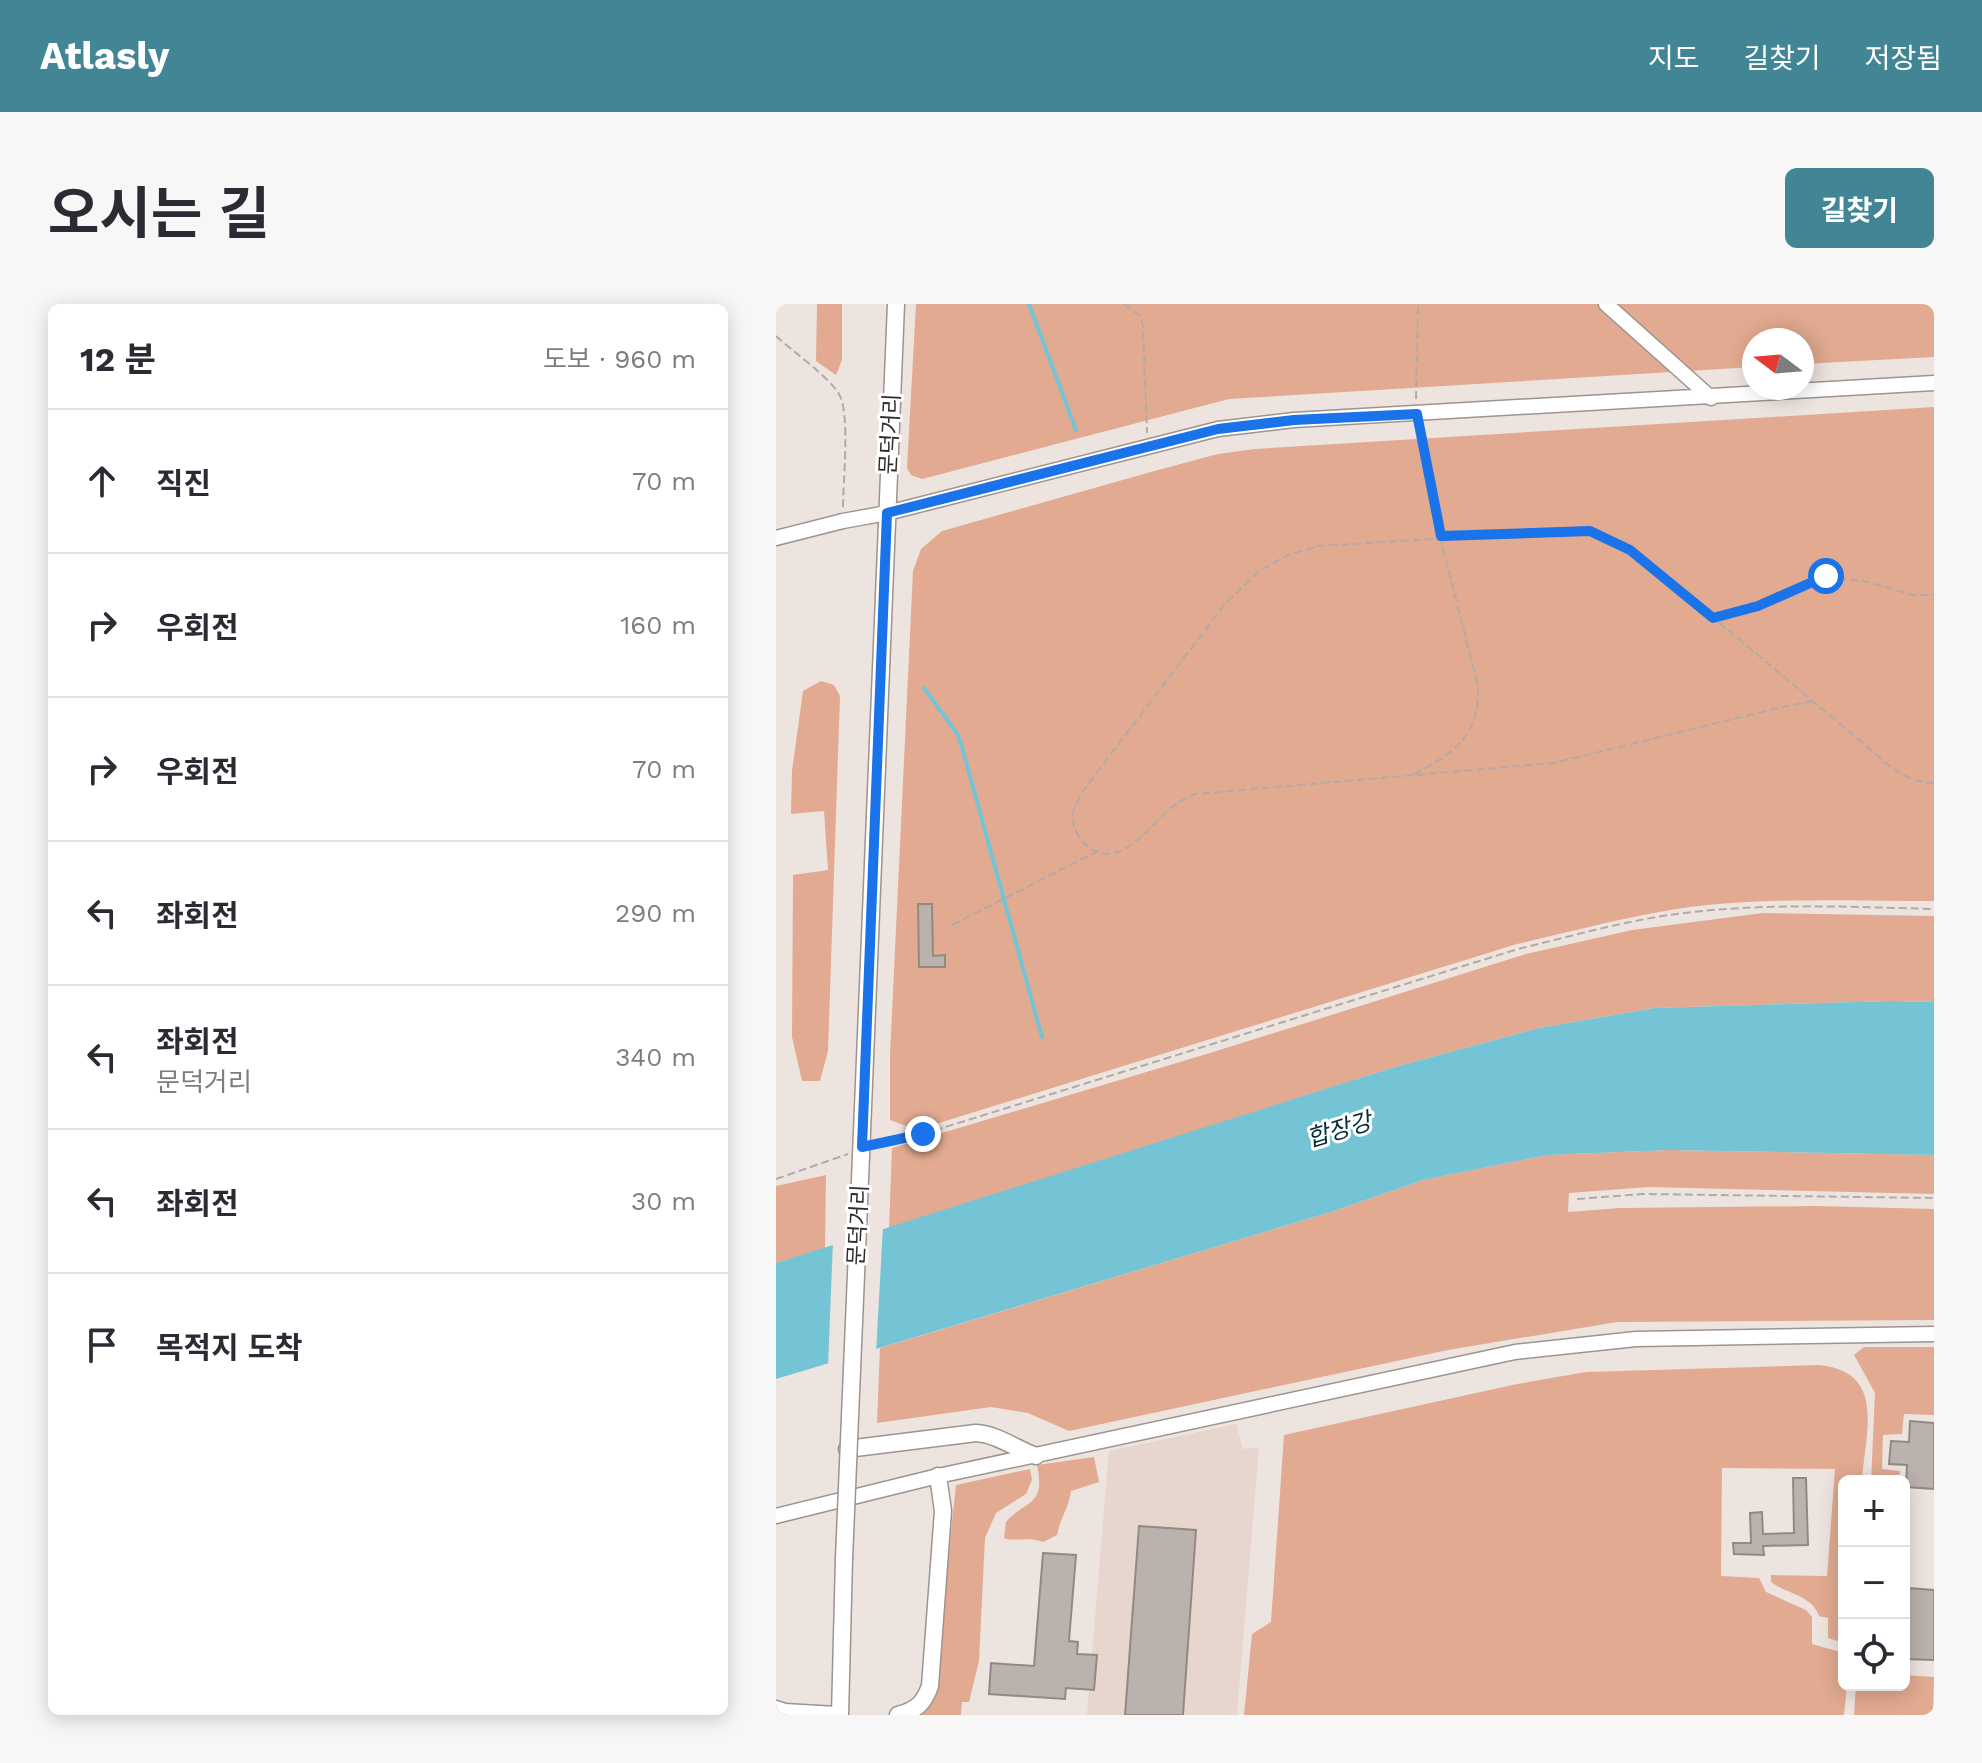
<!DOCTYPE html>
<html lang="ko">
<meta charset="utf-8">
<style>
body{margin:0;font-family:"Work Sans","Noto Sans KR",sans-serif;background:#f7f7f7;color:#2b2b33}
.controls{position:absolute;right:24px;bottom:24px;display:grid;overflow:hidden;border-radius:12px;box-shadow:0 4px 20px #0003}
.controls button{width:72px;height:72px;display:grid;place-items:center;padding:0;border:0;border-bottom:2px solid #e1e1e2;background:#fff;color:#2b2b33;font:40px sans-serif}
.compass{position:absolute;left:966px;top:24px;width:72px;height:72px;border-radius:50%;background:#fff;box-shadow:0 4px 20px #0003;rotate:286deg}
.stop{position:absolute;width:24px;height:24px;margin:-18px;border:6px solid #1a73e8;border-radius:50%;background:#fff}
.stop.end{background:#1a73e8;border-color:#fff;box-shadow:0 2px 8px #0008}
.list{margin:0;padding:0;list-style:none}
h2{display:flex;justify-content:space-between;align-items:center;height:104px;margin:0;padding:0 32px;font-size:34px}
h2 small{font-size:26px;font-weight:400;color:#7c7c81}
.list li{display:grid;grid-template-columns:52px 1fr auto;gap:24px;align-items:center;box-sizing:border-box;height:144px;padding:0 32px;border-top:2px solid #e1e1e2}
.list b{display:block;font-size:30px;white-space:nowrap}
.list p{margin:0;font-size:26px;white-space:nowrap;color:#7c7c81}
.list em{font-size:26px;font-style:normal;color:#7c7c81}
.icon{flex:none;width:44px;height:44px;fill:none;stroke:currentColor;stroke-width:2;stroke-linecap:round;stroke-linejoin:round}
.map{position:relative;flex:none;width:1158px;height:1411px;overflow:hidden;border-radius:12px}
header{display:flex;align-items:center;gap:48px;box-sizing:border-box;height:112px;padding:0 40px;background:#428595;color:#fff}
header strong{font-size:38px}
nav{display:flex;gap:44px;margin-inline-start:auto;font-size:28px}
.intro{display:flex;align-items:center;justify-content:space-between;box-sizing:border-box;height:192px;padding:0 48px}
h1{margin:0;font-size:56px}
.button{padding:20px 36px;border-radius:12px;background:#428595;color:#fff;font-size:28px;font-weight:700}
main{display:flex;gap:48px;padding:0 48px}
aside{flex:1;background:#fff;border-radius:12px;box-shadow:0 4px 20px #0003}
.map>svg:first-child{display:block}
</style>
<header>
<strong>Atlasly</strong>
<nav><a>지도</a><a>길찾기</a><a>저장됨</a></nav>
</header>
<div class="intro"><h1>오시는 길</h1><a class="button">길찾기</a></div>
<main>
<aside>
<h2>12 분<small>도보 · 960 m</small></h2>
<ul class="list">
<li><svg class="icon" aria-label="ahead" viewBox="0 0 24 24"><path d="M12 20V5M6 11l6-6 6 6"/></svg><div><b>직진</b></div><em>70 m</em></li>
<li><svg class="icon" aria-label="right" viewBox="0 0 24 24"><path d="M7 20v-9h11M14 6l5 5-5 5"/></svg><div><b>우회전</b></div><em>160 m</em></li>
<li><svg class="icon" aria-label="right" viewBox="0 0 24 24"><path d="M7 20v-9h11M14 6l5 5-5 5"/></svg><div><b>우회전</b></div><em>70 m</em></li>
<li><svg class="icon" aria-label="left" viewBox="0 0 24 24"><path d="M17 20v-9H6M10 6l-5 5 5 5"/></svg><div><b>좌회전</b></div><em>290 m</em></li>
<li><svg class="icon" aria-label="left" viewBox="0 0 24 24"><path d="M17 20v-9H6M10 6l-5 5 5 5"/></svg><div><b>좌회전</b><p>문덕거리</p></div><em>340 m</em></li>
<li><svg class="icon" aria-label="left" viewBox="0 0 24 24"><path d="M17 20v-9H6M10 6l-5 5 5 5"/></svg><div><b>좌회전</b></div><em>30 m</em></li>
<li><svg class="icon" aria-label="arrive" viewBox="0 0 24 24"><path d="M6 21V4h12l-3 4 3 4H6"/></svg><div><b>목적지 도착</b></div></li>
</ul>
</aside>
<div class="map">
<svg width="1158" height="1411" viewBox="0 0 1158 1411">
<rect width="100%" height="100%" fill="#eee4df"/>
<path fill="#e7d6ce" d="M460,1120L467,1145L483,1143L461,1411H311L333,1147Z"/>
<path fill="#e2aa90" d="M41,0H66V56L60,71L40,57Z
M140,0H1158V53L1026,60V36H978V63L453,95L146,175L135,171L131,164Z
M1158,103V597C1077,597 994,593 914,603C856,611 798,627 741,640L147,824L130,822L114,816V751L137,267L145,245L166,227L382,166L442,150L479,145Z
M45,377L58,381L64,392L52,747L44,777H26L16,733L17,571L52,566L48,507L15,510L16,467L27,387Z
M987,609L1158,612V698L1114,697L878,704L763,724L619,763L113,925L116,844L434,749L750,650L856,626Z
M892,846L1158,851V890L873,883L793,889L792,908L844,904L1040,902L1158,905V1016L841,1018L672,1046L293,1127L252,1109L215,1103L101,1119L104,1044L555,908L647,876L771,851Z
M50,871L49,945L0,959V882Z
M1088,1043H1158V1111L1128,1110L1126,1130L1107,1131L1106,1165L1124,1167L1123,1177H1095L1099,1089L1078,1051Z
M1043,1061C1111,1068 1089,1128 1086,1177H1068V1339L1052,1334V1314L1043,1312C1036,1291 1011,1290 995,1278V1271L1051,1272L1059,1165L946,1164L945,1272L983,1274L990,1288L1030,1306L1036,1313V1340L1068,1349V1381H1071L1068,1411H468L476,1330L495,1318L508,1131L741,1080L810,1068Z
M318,1153L323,1178L295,1187C293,1204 284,1214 281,1231L267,1238C252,1232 238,1238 228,1234L230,1218C250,1195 270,1203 261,1161Z
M254,1165L256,1176L250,1190L220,1209L209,1234L203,1357L193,1398H186L185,1411H144L158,1388L180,1181Z
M1128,1371L1158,1373L1157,1411H1078L1080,1381H1128Z"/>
<path fill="#75c4d6" d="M1114,697L1158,698V851L892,846L771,851L647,876L555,908L0,1075V959L619,763L763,724L878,704Z"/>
<path fill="#eee4df" d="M107,922L100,1049L52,1063L57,938Z"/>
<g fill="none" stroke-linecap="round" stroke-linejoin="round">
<path stroke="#75c4d6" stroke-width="4" d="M253,0L300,126
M148,384L182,431L187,447L266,733"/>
</g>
<path fill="#bbb1ad" stroke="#928984" stroke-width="2" d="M142,600H156L157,652L169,651V663H143Z
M1134,1117L1158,1119V1185L1130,1183L1131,1161L1113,1160L1115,1137L1133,1138Z
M1017,1174H1030L1032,1241L987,1242L988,1251L958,1250L957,1239H975L974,1209L986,1208L987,1230L1018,1229Z
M363,1222L420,1226L407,1411H349Z
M267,1249L300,1251L293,1337L302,1338L301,1350L321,1351L318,1386L290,1384L289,1395L213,1390L215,1359L258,1362Z
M1132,1284L1158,1286V1356L1128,1355Z"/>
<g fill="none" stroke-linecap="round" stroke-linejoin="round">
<defs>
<path id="minor" d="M830,0L935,94
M0,234L67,217L111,209L442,125L518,116L1158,79
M0,1212L162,1172L739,1048L860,1035L1158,1030"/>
<path id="major" d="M85,852L120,0
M71,1145L200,1129C221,1130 240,1145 260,1152
M0,1405L9,1408L60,1411
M64,1411L68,1255
M122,1411C141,1406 148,1399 154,1382L167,1207L162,1172"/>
</defs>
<use href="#minor" stroke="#9d938f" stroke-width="17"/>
<use href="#major" stroke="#9d938f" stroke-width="19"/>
<path stroke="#b2aaa6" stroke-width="2" stroke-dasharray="8 4" stroke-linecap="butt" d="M348,0L365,13L367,23L371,129
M0,32C15,46 57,76 64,92C74,113 67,178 67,204
M640,95L642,0
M938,314L982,302L1050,272L1092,278L1137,291H1158
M1037,397L1002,404L778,459L419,490C385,503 375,532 346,546C322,559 295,536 297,510C298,502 303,495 307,487L448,301L482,268L511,251L542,242L793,227C808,227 820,229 834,235C865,250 891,276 917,297C971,341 1023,386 1076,430C1101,450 1125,479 1158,479
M638,470C679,449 704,431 702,382L661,221L644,121
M176,621L320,548
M100,840L147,830L742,645C800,631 858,614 917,608C997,599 1078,603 1158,605
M0,875L72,850
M801,895L867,890L1158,894"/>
<use href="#minor" stroke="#fff" stroke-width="14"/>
<use href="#major" stroke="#fff" stroke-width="16"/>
<defs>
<path id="major-bridge" d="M68,1255L85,852"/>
</defs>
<use href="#major-bridge" stroke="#9d938f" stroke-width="19" stroke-linecap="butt"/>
<use href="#major-bridge" stroke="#fff" stroke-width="16"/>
</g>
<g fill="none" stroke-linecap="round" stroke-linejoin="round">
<path stroke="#1a73e8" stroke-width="10" d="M147,830L86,843L111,209L442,125L518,116L641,110L665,232L814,227L854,246L937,314L982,302L1050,272"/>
</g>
<g text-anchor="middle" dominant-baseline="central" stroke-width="6" stroke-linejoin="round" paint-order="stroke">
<g font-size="22" fill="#302c2a" stroke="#fff">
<text transform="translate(114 130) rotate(-87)">문덕거리</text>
<text transform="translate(82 921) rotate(-87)">문덕거리</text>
</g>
<g font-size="24" font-style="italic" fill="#072f37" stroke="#fff">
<text transform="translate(563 826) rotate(-17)">합장강</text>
</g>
</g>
</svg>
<div class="controls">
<button>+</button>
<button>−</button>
<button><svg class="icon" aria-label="locate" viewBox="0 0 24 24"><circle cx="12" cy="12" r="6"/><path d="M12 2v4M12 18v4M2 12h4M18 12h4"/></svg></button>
</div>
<svg class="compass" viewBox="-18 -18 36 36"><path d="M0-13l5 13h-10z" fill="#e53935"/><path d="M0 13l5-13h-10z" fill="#7c7c81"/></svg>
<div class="stop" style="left:1050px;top:272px"></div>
<div class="stop end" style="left:147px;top:830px"></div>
</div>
</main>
